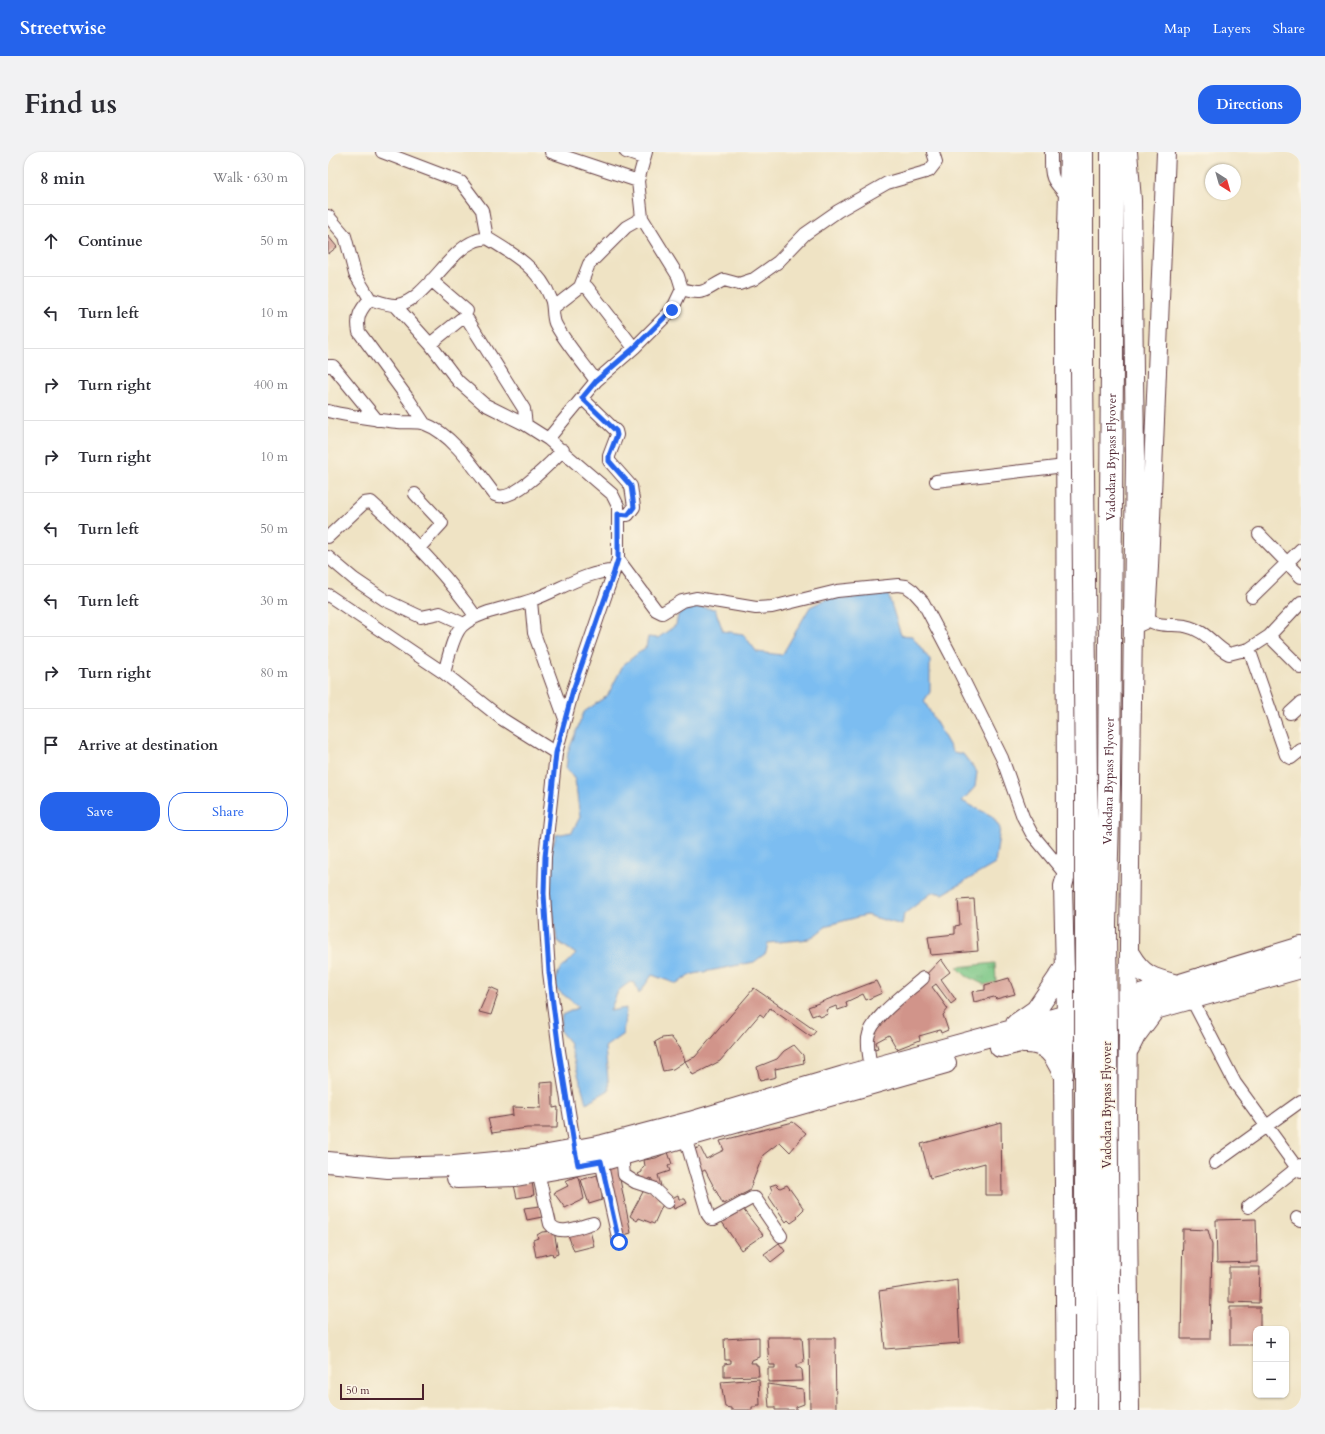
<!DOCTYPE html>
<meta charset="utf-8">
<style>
body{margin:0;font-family:Cardo,serif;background:#f2f2f3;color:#2b2b33}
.controls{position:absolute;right:12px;bottom:12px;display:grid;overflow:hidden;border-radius:8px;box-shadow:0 1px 3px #0004}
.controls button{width:36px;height:36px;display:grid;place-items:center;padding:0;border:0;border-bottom:1px solid #e1e1e2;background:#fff;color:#2b2b33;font:20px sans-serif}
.compass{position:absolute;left:877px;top:12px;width:36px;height:36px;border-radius:50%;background:#fff;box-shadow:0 1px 3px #0004;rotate:143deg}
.scale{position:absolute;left:12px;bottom:10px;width:84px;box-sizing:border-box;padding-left:4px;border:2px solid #4a1f2b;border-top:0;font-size:11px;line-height:14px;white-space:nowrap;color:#4a1f2b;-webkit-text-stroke:3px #fcf5e5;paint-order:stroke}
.stop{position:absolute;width:12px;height:12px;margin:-9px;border:3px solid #2563eb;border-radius:50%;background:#fff}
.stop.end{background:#2563eb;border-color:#fff;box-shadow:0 1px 4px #0008}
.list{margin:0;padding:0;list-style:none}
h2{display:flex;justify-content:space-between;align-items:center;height:52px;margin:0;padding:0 16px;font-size:17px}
h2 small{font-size:13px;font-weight:400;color:#7c7c81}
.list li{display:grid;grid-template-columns:26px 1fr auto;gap:12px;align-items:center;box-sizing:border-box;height:72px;padding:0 16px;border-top:1px solid #e1e1e2}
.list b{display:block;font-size:15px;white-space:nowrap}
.list em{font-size:13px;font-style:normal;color:#7c7c81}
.actions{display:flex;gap:8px;padding:12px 16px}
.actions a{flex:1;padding:9px 0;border:1px solid #2563eb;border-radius:16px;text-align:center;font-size:14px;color:#2563eb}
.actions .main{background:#2563eb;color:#fff}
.icon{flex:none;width:22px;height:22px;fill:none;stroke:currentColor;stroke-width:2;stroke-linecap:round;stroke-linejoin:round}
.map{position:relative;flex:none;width:973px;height:1258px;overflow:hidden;border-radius:16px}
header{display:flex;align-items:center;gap:24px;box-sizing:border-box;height:56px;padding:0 20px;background:#2563eb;color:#fff}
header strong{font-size:19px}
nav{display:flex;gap:22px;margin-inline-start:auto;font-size:14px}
.intro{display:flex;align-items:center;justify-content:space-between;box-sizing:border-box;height:96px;padding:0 24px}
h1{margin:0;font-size:28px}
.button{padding:10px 18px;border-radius:16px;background:#2563eb;color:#fff;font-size:14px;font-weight:700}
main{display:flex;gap:24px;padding:0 24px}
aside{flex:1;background:#fff;border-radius:16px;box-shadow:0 1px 3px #0004}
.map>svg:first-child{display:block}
</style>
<header>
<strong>Streetwise</strong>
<nav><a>Map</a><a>Layers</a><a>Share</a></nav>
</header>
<div class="intro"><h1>Find us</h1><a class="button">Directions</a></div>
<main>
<aside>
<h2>8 min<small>Walk · 630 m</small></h2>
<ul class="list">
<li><svg class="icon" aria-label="ahead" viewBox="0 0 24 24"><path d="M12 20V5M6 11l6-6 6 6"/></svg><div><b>Continue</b></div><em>50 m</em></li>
<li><svg class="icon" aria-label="left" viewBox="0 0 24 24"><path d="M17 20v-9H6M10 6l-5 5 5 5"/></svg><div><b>Turn left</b></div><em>10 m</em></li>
<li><svg class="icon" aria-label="right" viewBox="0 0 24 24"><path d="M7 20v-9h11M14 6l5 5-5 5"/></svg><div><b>Turn right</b></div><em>400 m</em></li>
<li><svg class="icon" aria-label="right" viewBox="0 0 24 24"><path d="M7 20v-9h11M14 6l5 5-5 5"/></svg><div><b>Turn right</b></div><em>10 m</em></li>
<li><svg class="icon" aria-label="left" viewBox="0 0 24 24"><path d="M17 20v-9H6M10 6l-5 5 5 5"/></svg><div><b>Turn left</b></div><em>50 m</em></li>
<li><svg class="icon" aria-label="left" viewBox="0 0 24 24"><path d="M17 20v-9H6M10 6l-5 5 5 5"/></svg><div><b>Turn left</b></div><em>30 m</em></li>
<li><svg class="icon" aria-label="right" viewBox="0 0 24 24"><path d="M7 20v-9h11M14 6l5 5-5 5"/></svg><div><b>Turn right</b></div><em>80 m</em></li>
<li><svg class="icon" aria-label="arrive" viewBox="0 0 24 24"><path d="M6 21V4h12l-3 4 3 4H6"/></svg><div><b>Arrive at destination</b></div></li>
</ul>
<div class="actions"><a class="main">Save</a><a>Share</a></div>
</aside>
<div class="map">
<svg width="973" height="1258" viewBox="0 0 973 1258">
<defs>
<pattern id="park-tufts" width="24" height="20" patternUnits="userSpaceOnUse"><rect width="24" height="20" fill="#7ac685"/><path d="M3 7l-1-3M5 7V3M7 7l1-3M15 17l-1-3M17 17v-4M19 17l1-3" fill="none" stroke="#66a06d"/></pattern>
</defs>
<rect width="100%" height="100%" fill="#fcf5e5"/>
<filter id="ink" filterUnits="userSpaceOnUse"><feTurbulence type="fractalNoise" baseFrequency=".025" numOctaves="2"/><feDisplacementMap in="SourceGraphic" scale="8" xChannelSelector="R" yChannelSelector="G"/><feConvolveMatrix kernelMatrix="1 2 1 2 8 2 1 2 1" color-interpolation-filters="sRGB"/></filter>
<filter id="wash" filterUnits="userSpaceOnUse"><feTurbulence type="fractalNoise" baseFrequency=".012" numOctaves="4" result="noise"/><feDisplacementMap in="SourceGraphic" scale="16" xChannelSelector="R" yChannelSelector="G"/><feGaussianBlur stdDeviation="0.9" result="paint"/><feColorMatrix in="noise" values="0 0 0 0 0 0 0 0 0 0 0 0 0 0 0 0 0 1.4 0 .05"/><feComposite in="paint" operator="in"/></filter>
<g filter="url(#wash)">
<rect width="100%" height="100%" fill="#efe3c4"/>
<path fill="url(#park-tufts)" stroke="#627258" d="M667,811L668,830L657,833L638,824L629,815Z"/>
<path fill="#7cbdf1" stroke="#636e8e" d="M517,438L559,439L573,483L584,484L602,508V540L596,549L625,600L635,602L649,620L647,635L634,649L664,664L672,676L667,712L615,742L605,740L576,762L574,773L538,763L500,773L482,787L440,791L438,801L426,810L361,823L349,832L324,823L311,842L307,831L302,830L290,839L282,859L298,856L295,882L277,895L281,938L258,951L241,890L232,879L234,863L251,855L227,836L230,820L248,802L229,789L219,713L228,683L244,680L252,665L247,628L238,616L240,600L256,560L280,543L295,513L318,495L320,485L330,486L348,473L350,463L361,454L387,457L395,479L415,482L429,500L454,503L482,455Z"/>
<g id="blocks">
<path fill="#d1948a" d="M0,84L9,95L0,102Z
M646,747L650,799L603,803L600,785L627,782V774L632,773L630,748Z
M613,807L622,820L613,827L628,848L623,852L608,832L604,835L620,857L615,863L620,878L613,881L612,878L591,884L592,888L569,897L561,883L548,890L550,896L543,898V880Z
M681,826L687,842L668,847L666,845L646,850L644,840L657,838V833Z
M548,829L554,841L538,848L535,842L518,850L519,855L510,858L508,854L498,858L500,862L492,865L490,862L484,864L480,855Z
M162,835L171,839L163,863L151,860Z
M426,836L488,879L483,885L442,856L436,865L432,862L392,909L365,923L357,909L345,917L335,919L327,890L334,886L343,885L352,896L357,909L367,905Z
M466,893L475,903L476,911L447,917L448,925L432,929L429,915L449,907L456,899Z
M225,930V956L230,955L229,976H199L164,981L160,967L185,963L184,955L213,956L212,931Z
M465,970L478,981L462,1000L452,990L435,1003L421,1039L395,1052L377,1018L373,1020L365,998L372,995L378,1007L396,998L392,989Z
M673,970L674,1043H657V1011L602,1026L593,992Z
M340,1000L344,1012L340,1014L342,1019L330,1023L333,1034L328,1035L323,1026L316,1030L310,1022L314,1020V1017L317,1014L316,1008L328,1006Z
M289,1013L303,1081L292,1084L279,1016Z
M269,1023L274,1040V1048L261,1052L253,1028Z
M249,1024L252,1029L256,1047L237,1056L226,1041L240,1034L237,1029Z
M204,1030L206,1043L189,1046L186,1033Z
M448,1032L452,1036L459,1033L476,1057L469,1064L470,1066L463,1071L460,1068L458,1070L441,1045L444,1038L442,1034Z
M316,1038L330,1043L329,1049L335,1052L326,1072L311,1066L309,1069L302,1064Z
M350,1043L351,1047H357L359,1051L346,1057L342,1047Z
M212,1054L214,1065L199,1068L196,1056Z
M414,1056L435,1083L413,1098L394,1070Z
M928,1067L929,1110L889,1111L888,1068Z
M261,1075L266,1094L246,1099L239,1080Z
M855,1077L880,1078L884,1093L882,1187H853Z
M226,1079L230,1102L225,1104L224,1101L208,1105L205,1088L210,1086L209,1083L214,1080Z
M451,1091L457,1099L443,1110L436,1102Z
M901,1115H932L931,1151L901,1150Z
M629,1127L632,1191L557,1197L551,1139Z
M902,1155H932V1177H928V1193H902Z
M431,1185V1205L424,1208L423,1211H428V1213H430L431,1224L396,1225V1212L403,1211V1208H397L396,1187Z
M439,1185H474L476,1210L468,1213V1216H472L474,1218L475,1229L440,1230V1216H447V1213H441Z
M481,1186H507L508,1258H482Z
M431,1227L432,1253H429V1255H424V1258H403V1256L397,1255L393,1230Z
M439,1232L475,1237L476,1252L468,1255V1258H447V1255H441Z"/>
</g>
</g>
<g filter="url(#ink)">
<use href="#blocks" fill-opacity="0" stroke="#633c42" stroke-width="1"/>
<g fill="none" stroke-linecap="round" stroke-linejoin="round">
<defs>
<path id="street" d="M54,0L133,30L154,58L159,86
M223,0L310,29
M298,0L315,6
M723,0C723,26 722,26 740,45
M0,64L17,84L27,122L42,147C49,149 61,154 69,153C97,149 120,99 147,89C151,87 155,87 159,86C184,101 212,117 223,147C226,154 224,163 227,171C235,188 257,213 268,229
M103,128L139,159
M252,135L261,112L298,75L314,66
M354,137C377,144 376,138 396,128L411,132L426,127L450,110L477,82L510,59L559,31L601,19L608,10L605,0
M42,147C32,158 28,165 31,180L81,248L96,271
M67,153L102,192L130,229L156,252L198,273L220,287
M225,156L252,135H259L306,196
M102,192L133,167L137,165L140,168L196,257L198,273
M0,214H5L49,268
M254,246L288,279L289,283L281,304V309L303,334L306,355L300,363L290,362
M0,259C23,265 46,267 70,270C78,271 89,269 97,272C125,282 149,320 167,343C184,352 223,310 235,298
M608,329L737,314
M87,342L114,371L92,395
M931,382L973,425
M0,385L36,351L43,350C82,385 118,422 148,465
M0,405L26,427L57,448L93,465L112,461L136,472
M290,407L328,458L334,461L354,449L368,446L428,456L444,455L509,439L570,433L578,434L585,439L595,450L625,507L674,606L695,665L704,682L738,723
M0,443L116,521C120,508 125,481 135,473C153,458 182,456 204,448C230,439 258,419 286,419
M924,445L973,397
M203,449L206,481L237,567
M973,450L941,484L973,516
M817,466C828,475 844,472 857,474C880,479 884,493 901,502L921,497L941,484
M921,497L958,603L963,606L973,598
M116,521L174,567L228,601
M962,561L973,551
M863,846L907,931L969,1016L973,1013
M543,917C542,907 539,896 540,886C542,866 581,839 595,826
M357,985L380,1063L383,1067H386L424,1046H427L453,1084
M248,1003L231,899L221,820L216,742L217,705L228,601L245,538L286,419L290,407V354L284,342L220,287L268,229L306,196L344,158L354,137L350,124L314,66L310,29L318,0
M294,1003L296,1023L307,1030L325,1036L340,1050
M273,1009L291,1090
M887,1011L973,949
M210,1020L222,1072C231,1085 252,1074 265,1071
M920,1055L969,1016L973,1020
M969,1066L973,1068"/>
<path id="secondary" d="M800,0L804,48L807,306L799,957L802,1258
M805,473L816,468L818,465L821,415L838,0
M738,1258L735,922L738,862L735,734L738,723L737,156L741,0"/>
<path id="primary" d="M802,803C815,825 826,827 849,833
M688,872L708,858L736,817
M695,891C719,890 726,902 735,922
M672,895L827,857L973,816
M801,896L807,884L827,857
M0,1010L60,1016L126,1014L198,1007L275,993L362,970L516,924L849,833L973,795
M129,1026L188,1024L273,1009L618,911"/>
<path id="highway" d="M784,212V0
M754,217V0"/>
</defs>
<use href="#street" stroke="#633c42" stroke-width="14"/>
<use href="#secondary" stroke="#633c42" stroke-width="20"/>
<use href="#primary" stroke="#633c42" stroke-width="22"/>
<use href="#highway" stroke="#633c42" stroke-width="24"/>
<use href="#street" stroke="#fff" stroke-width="12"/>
<use href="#secondary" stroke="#fff" stroke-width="18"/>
<use href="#primary" stroke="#fff" stroke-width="20"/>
<use href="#highway" stroke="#fff" stroke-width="22"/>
<defs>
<g id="highway-bridge">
<path d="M754,217L758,634V1258"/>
<path id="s1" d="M781,1258L777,772L781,632L784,212"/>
</g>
</defs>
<use href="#highway-bridge" stroke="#633c42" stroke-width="24" stroke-linecap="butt"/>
<use href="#highway-bridge" stroke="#fff" stroke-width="22"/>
</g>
</g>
<g fill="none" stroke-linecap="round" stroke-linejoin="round" filter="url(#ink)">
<path stroke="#2563eb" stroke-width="5" d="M291,1090L273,1009L250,1013L247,998L231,899L221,820L216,742L217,705L228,601L245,538L286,420L290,407V362L300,363L306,355L303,334L281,309V304L289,283L288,279L254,246L268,229L306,196L344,158"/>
</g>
<g text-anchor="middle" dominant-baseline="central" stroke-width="3" stroke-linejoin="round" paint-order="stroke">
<g font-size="12" fill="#4a1f2b" stroke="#fcf5e5">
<text stroke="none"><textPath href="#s1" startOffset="953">Vadodara Bypass Flyover</textPath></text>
<text stroke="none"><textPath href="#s1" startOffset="629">Vadodara Bypass Flyover</textPath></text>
<text transform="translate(779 953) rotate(-90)">Vadodara Bypass Flyover</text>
</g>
</g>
</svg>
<div class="controls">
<button>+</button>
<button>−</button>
</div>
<svg class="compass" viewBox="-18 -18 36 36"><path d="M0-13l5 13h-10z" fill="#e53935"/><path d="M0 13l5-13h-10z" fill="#7c7c81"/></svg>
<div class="scale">50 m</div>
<div class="stop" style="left:291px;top:1090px"></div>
<div class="stop end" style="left:344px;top:158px"></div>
</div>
</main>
